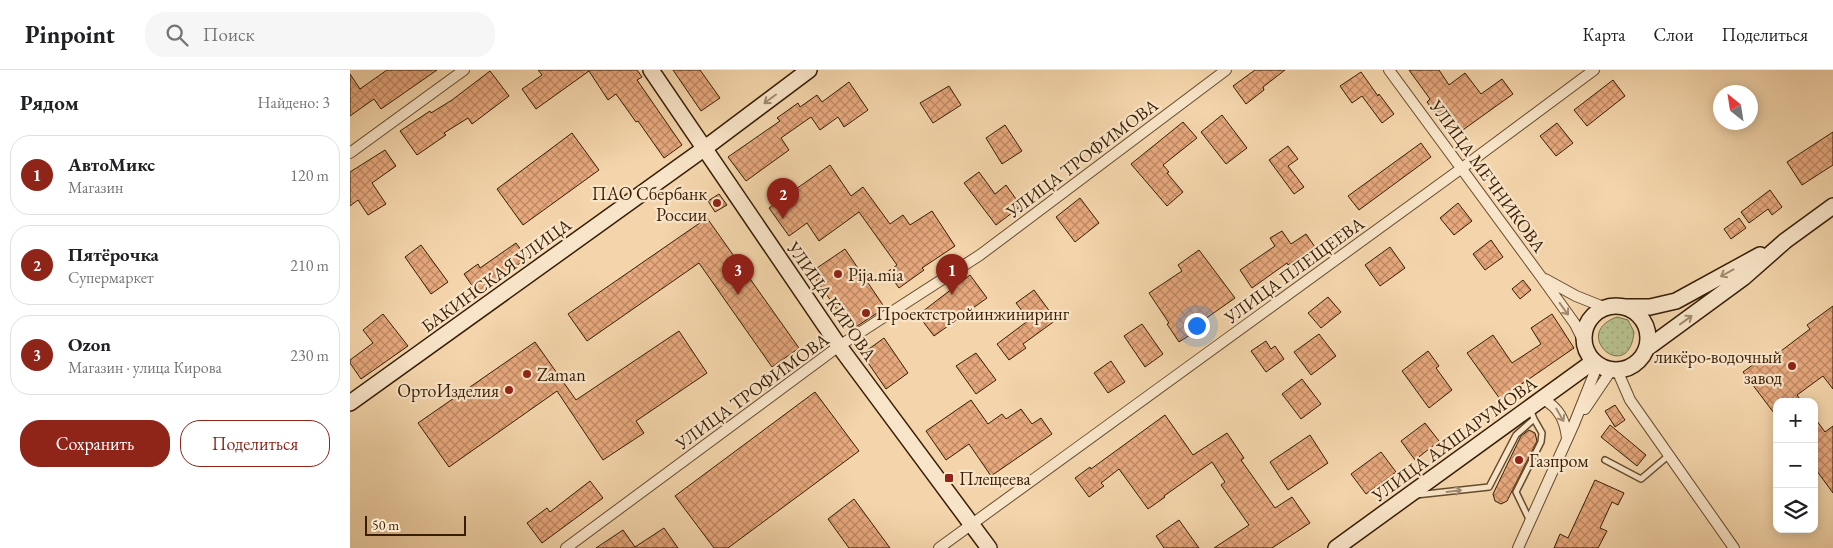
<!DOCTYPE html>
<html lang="ru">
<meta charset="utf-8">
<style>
body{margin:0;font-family:"EB Garamond",serif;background:#f6f6f6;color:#202124}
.controls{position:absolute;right:15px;bottom:15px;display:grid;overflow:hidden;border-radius:10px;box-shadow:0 2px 12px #0003}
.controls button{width:45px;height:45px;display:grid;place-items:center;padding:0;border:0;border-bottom:1px solid #e0e0e0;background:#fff;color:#202124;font:25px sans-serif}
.compass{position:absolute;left:1363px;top:15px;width:45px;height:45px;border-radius:50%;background:#fff;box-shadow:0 2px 12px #0003;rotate:330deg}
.scale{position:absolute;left:15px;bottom:12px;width:101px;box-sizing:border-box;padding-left:5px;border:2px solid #371e05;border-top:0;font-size:14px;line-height:18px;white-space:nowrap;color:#371e05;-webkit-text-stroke:4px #f8e4c8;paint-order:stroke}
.you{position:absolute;left:846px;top:255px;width:18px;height:18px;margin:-12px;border:4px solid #fff;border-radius:50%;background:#1a73e8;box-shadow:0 0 0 8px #1a73e833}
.badge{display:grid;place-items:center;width:32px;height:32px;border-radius:50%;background:#8f2418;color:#fff;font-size:16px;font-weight:700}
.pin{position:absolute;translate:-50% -41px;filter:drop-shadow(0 1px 2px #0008)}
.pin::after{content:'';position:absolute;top:26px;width:18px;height:15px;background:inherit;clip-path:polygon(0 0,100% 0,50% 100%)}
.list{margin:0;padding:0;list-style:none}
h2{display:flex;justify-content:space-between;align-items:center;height:65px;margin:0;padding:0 20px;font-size:21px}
h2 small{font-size:16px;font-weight:400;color:#757577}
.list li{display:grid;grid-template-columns:32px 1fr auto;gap:15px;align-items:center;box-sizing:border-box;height:80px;margin:0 10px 10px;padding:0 10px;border:1px solid #e0e0e0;border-radius:20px}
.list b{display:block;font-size:19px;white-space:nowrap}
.list p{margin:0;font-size:16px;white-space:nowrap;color:#757577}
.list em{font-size:16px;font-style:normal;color:#757577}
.actions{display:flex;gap:10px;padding:15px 20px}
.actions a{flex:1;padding:11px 0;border:1px solid #8f2418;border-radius:20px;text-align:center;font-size:18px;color:#8f2418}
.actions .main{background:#8f2418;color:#fff}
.icon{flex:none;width:28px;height:28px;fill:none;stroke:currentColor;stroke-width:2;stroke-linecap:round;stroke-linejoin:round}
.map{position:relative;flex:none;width:1483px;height:478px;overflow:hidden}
header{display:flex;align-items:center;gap:30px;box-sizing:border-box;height:70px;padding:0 25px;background:#fff;border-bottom:1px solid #e0e0e0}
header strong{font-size:24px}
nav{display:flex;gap:28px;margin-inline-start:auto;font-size:18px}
.search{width:350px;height:45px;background:#f6f6f6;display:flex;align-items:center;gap:12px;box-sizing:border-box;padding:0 18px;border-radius:20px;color:#757577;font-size:19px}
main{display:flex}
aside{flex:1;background:#fff}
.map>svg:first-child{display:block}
</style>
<header>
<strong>Pinpoint</strong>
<div class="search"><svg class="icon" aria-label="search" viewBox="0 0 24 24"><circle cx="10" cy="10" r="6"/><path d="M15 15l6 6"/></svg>Поиск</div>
<nav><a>Карта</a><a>Слои</a><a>Поделиться</a></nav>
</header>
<main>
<aside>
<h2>Рядом<small>Найдено: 3</small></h2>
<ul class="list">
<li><span class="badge">1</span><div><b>АвтоМикс</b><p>Магазин</p></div><em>120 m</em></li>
<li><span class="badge">2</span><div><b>Пятёрочка</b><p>Супермаркет</p></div><em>210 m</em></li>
<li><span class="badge">3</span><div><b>Ozon</b><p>Магазин · улица Кирова</p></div><em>230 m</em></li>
</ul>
<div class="actions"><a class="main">Сохранить</a><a>Поделиться</a></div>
</aside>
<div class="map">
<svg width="1483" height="478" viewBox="0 0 1483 478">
<defs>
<pattern id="grass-dots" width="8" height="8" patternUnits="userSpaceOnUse" patternTransform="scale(1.25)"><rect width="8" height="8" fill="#b6be8c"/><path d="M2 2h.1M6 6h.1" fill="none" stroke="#9da377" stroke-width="1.8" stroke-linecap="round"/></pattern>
<pattern id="building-cross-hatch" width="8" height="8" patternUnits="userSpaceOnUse" patternTransform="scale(1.25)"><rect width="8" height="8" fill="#e6a87c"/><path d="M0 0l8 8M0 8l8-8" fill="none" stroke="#bb8864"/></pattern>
</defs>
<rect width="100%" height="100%" fill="#f4d5ab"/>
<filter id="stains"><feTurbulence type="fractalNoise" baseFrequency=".004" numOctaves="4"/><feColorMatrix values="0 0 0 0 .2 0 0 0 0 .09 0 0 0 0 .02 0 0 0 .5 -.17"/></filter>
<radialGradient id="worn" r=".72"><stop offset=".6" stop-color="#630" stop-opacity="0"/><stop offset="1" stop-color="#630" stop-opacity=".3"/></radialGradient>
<path fill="url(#grass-dots)" stroke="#766e48" d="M1267,247L1278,250L1284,262C1279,316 1219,264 1267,247Z"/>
<path fill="url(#building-cross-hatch)" stroke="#371e05" d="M37,0H87L31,39L24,29L0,46V4L10,19Z
M188,0H287L292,7L287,10L332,75L314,88L288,51L286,52L266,24L258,30L239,1L186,39L172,19L192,5Z
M323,0H350L370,28L351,41Z
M905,0H935L913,17L914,20L896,34L883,16Z
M1059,0H1089L1099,15L1115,3L1131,24L1152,9L1163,24L1103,67L1077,32L1080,29Z
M140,1L159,26L122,54L118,48L94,63L96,65L67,85L50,61L80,41L81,43L102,30Z
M1011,2L1028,26L1029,24L1044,44L1032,53L1012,26L1002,33L990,16Z
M1263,10L1275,26L1237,56L1224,40Z
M499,12L518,40L494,57L488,47L470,60L461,47L431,68L439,80L396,111L378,87L430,51L427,48L448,33L450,37L467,25L472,32Z
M599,16L611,35L583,53L570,33Z
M872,45L897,78L876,94L851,62Z
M833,52L847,68L813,95L819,102L817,103L833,122L817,136L781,94Z
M1207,53L1223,73L1206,86L1190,66Z
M655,55L672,81L652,94L636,68Z
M1483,62V95L1452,115L1437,92Z
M222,63L249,100L173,155L147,119Z
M1071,73L1081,87L1009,140L998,126Z
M938,76L948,89L938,96L954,117L944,124L919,90Z
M35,80L46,96L22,113L36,134L18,145L8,130L0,136V102Z
M480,95L501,126L513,117L540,154L553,145L560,155L582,141L605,176L572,198L574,200L549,218L537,202L547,195L509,142L469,171L457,153L439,166L419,138Z
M629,102L645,124L656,115L671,136L646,155L614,113Z
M1420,120L1432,137L1422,145L1418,139L1399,153L1391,142Z
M369,124L377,135L365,142L358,131Z
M730,128L749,153L725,172L706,147Z
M1108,133L1122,151L1104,165L1090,148Z
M357,148L449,278L422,297L349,193L237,271L218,244Z
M1389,148L1396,158L1381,169L1374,159Z
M932,161L941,174L956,164L965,177L938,195L937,193L902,218L890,200L925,176L920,168Z
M1141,170L1153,187L1135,200L1123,184Z
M166,173L177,188L128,224L114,204L128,194L130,198Z
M71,175L98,212L81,224L55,187Z
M1040,177L1055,198L1030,216L1015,195Z
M495,179L535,238L501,260L461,202Z
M849,180L885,228L848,254L851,258L829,272L817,254L819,253L799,223L832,201L828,195Z
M620,205L637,228L584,266L568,245Z
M1173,210L1181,220L1170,229L1162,219Z
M684,220L706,250L673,274L676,278L659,290L647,274L679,250L666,233Z
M978,227L991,242L971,258L958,243Z
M1483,236V319L1473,306L1447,325L1452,332H1427V347L1393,302L1415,286L1419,290L1460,259L1457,255Z
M33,244L58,276L11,309L0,293V290L23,273L13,260Z
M1202,244L1224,278L1150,329L1117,283L1143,265L1162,293L1191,274L1181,258Z
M792,254L813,284L795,297L774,266Z
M329,261L357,303L286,351L294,363L253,390L207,321L99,397L68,353L185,272L226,330Z
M969,264L986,286L961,305L944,282Z
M534,268L558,303L536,319L512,284Z
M916,271L921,279L925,276L934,289L916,302L901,281Z
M1078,281L1089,296L1086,298L1102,320L1079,338L1052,301Z
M626,283L646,310L626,324L606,296Z
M761,291L775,312L758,323L744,303Z
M952,309L971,334L951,349L932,324Z
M465,322L509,381L378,478H364L325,426Z
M621,330L638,354L652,344L656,349L671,339L682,354L691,348L702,364L641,406L619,374L596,390L576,361Z
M1265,335L1275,350L1265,357L1255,341Z
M815,345L843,385L877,363L894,388L891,390L925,438L942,427L960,453L922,478H864L899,455L871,415L875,412L862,392L814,426L815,427L798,439L769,399L751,413L754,416L739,427L725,408L740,397L741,399Z
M1464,347L1475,362L1483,356V423L1464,397Z
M1075,353L1089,371L1065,390L1051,371Z
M1260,355L1296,385L1287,396L1251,367Z
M1179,360L1185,363L1187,371L1157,431L1151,434L1145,431L1143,424L1171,366Z
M960,365L978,393L938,420L920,392Z
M1031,382L1046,402L1016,424L1001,404Z
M1245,410L1274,423L1268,435L1262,432L1250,458L1257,461L1248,478H1204L1210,464L1218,468Z
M240,411L253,428L192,473L177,453L197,438L200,442Z
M504,429L540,478H499L478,449Z
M829,450L849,478H814L806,466Z
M314,458L328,478H246L273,460L285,477Z"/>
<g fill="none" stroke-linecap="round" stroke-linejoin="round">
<defs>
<path id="lane" d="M1255,390L1291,409L1318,386
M1066,425L1139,417L1166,365L1184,349L1180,339
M1179,449L1166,422L1191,372L1192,363L1184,349"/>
<path id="street" d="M1039,0L1192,208L1225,254L1234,272
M0,83L114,0
M1195,209L1226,226L1256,238
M1267,300L1280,330L1384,478
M1193,329C1209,338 1215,350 1217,368
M1235,339L1262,299
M216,478L489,276L630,185L876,0
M589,478L1112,98L1244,0
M1168,478L1224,354L1248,294"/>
<path id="secondary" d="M301,0L489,276L639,478
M1234 268a32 32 0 1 1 64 0a32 32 0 1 1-64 0Z
M1275,237H1300L1326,231L1410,185
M1296,279L1393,208L1435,171L1483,136
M0,333L355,78L459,0
M986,478L1244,291"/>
</defs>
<use href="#lane" stroke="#664c2e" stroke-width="8"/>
<use href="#street" stroke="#664c2e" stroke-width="12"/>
<use href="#secondary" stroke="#371e05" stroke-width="18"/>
<use href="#lane" stroke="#f8e4c8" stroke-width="5"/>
<use href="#street" stroke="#f8e4c8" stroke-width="10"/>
<use href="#secondary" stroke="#f8e4c8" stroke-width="15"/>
</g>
<defs><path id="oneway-shaft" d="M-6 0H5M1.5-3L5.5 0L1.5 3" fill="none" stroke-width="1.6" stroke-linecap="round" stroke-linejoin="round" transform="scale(1.25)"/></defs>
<g stroke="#a18b70">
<use href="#oneway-shaft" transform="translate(420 29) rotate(143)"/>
<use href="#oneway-shaft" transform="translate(1377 203) rotate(151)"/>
<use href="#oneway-shaft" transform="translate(1214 239) rotate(54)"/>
<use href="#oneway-shaft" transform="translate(1336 250) rotate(-36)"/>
<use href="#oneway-shaft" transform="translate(1210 345) rotate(60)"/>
<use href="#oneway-shaft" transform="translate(1104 421) rotate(-7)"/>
</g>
<g fill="#8f2418" stroke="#f8e4c8" stroke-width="2">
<circle cx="367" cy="133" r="5"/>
<circle cx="488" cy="204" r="5"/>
<circle cx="516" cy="243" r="5"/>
<circle cx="1442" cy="296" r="5"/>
<circle cx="177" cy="304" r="5"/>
<circle cx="159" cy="320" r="5"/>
<circle cx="1169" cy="390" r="5"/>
<rect x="594" y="403" width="10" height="10" rx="2.5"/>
</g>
<g text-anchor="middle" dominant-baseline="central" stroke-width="4.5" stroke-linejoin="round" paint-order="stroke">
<g font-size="18" fill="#371e05" stroke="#f8e4c8">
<text transform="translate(732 88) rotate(-37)">УЛИЦА ТРОФИМОВА</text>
<text transform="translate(1138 106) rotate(54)">УЛИЦА МЕЧНИКОВА</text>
<text transform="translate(944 200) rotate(-36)">УЛИЦА ПЛЕЩЕЕВА</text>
<text transform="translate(146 205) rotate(-36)">БАКИНСКАЯ УЛИЦА</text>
<text transform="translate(482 231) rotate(55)">УЛИЦА КИРОВА</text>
<text transform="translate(402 321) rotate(-36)">УЛИЦА ТРОФИМОВА</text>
<text transform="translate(1104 369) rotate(-36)">УЛИЦА АХШАРУМОВА</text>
</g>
<g font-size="18" fill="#371e05" stroke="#f8e4c8" text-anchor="start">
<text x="357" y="123" text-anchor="end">ПАО Сбербанк<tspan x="357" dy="21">России</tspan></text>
<text x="498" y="204">Pija.mia</text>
<text x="526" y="243">Проектстройинжиниринг</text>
<text x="1432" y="286" text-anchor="end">ликёро-водочный<tspan x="1432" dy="21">завод</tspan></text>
<text x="187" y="304">Zaman</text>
<text x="149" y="320" text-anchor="end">ОртоИзделия</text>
<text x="1179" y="390">Газпром</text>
<text x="609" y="408">Плещеева</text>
</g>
</g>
<rect width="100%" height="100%" filter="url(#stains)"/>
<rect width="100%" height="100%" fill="url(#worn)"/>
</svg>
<div class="controls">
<button>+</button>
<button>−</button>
<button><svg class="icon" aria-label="layers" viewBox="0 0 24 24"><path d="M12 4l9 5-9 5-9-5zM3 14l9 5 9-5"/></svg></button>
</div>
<svg class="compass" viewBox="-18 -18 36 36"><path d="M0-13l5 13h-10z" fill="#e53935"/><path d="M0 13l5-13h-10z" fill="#757577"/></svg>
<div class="scale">50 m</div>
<div class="you"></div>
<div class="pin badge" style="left:602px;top:225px">1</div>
<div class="pin badge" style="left:433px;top:149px">2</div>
<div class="pin badge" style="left:388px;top:225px">3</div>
</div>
</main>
